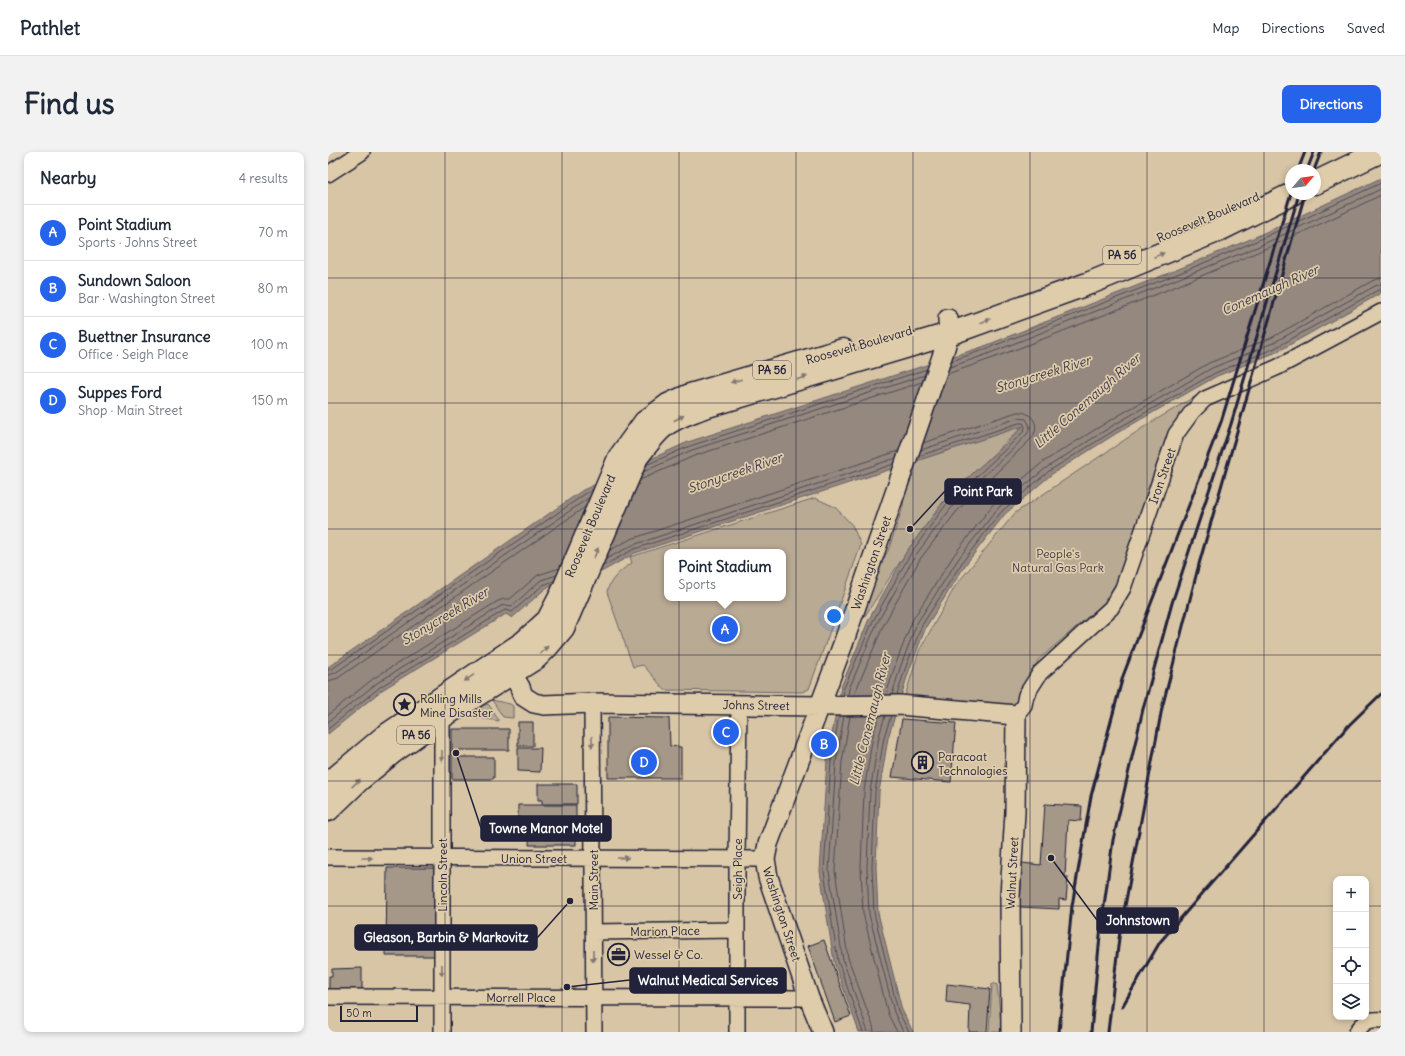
<!DOCTYPE html>
<meta charset="utf-8">
<style>
body{margin:0;font-family:Delius,sans-serif;background:#f2f2f3;color:#1f2937}
.controls{position:absolute;right:12px;bottom:12px;display:grid;overflow:hidden;border-radius:8px;box-shadow:0 2px 6px #0003}
.controls button{width:36px;height:36px;display:grid;place-items:center;padding:0;border:0;border-bottom:1px solid #e0e1e3;background:#fff;color:#1f2937;font:20px sans-serif}
.compass{position:absolute;left:957px;top:12px;width:36px;height:36px;border-radius:50%;background:#fff;box-shadow:0 2px 6px #0003;rotate:61deg}
.scale{position:absolute;left:12px;bottom:10px;width:78px;box-sizing:border-box;padding-left:4px;border:2px solid #22223b;border-top:0;font-size:11px;line-height:14px;white-space:nowrap;color:#22223b;-webkit-text-stroke:3px #dfccaa;paint-order:stroke}
.you{position:absolute;left:506px;top:464px;width:14px;height:14px;margin:-10px;border:3px solid #fff;border-radius:50%;background:#1a73e8;box-shadow:0 0 0 6px #1a73e833}
.badge{display:grid;place-items:center;width:26px;height:26px;border-radius:50%;background:#2563eb;color:#fff;font-size:13px;font-weight:700}
.pin{position:absolute;translate:-50% -50%;border:2px solid #fff;box-shadow:0 1px 4px #0006}
.popup{position:absolute;left:336px;top:397px;width:122px;height:52px;box-sizing:border-box;display:grid;place-content:center;border-radius:8px;background:#fff;filter:drop-shadow(0 1px 3px #0005);font-size:13px;white-space:nowrap;color:#747a83}
.popup b{font-size:15px;color:#1f2937}
.popup::after{content:'';position:absolute;left:50%;top:100%;margin-left:-8px;border:8px solid transparent;border-top-color:#fff}
.list{margin:0;padding:0;list-style:none}
h2{display:flex;justify-content:space-between;align-items:center;height:52px;margin:0;padding:0 16px;font-size:17px}
h2 small{font-size:13px;font-weight:400;color:#747a83}
.list li{display:grid;grid-template-columns:26px 1fr auto;gap:12px;align-items:center;box-sizing:border-box;height:56px;padding:0 16px;border-top:1px solid #e0e1e3}
.list b{display:block;font-size:15px;white-space:nowrap}
.list p{margin:0;font-size:13px;white-space:nowrap;color:#747a83}
.list em{font-size:13px;font-style:normal;color:#747a83}
.icon{flex:none;width:22px;height:22px;fill:none;stroke:currentColor;stroke-width:2;stroke-linecap:round;stroke-linejoin:round}
.map{position:relative;flex:none;width:1053px;height:880px;overflow:hidden;border-radius:8px}
header{display:flex;align-items:center;gap:24px;box-sizing:border-box;height:56px;padding:0 20px;background:#fff;border-bottom:1px solid #e0e1e3}
header strong{font-size:19px}
nav{display:flex;gap:22px;margin-inline-start:auto;font-size:14px}
.intro{display:flex;align-items:center;justify-content:space-between;box-sizing:border-box;height:96px;padding:0 24px}
h1{margin:0;font-size:28px}
.button{padding:10px 18px;border-radius:8px;background:#2563eb;color:#fff;font-size:14px;font-weight:700}
main{display:flex;gap:24px;padding:0 24px}
aside{flex:1;background:#fff;border-radius:8px;box-shadow:0 2px 6px #0003}
.map>svg:first-child{display:block}
</style>
<header>
<strong>Pathlet</strong>
<nav><a>Map</a><a>Directions</a><a>Saved</a></nav>
</header>
<div class="intro"><h1>Find us</h1><a class="button">Directions</a></div>
<main>
<aside>
<h2>Nearby<small>4 results</small></h2>
<ul class="list">
<li><span class="badge">A</span><div><b>Point Stadium</b><p>Sports · Johns Street</p></div><em>70 m</em></li>
<li><span class="badge">B</span><div><b>Sundown Saloon</b><p>Bar · Washington Street</p></div><em>80 m</em></li>
<li><span class="badge">C</span><div><b>Buettner Insurance</b><p>Office · Seigh Place</p></div><em>100 m</em></li>
<li><span class="badge">D</span><div><b>Suppes Ford</b><p>Shop · Main Street</p></div><em>150 m</em></li>
</ul>
</aside>
<div class="map">
<svg width="1053" height="880" viewBox="0 0 1053 880">
<rect width="100%" height="100%" fill="#d7c5a6"/>
<filter id="ink" filterUnits="userSpaceOnUse"><feTurbulence type="fractalNoise" baseFrequency=".025" numOctaves="2"/><feDisplacementMap in="SourceGraphic" scale="8" xChannelSelector="R" yChannelSelector="G"/><feConvolveMatrix kernelMatrix="1 2 1 2 8 2 1 2 1" color-interpolation-filters="sRGB"/></filter>
<g filter="url(#ink)">
<path fill="#b9aa94" stroke="#6e6668" fill-rule="evenodd" d="M873,241L841,284L784,444L710,508L692,554L577,544L591,499L628,433L687,361L819,273Z
M696,273L616,349L579,399L533,470L551,414L560,399L575,355L576,340L588,309Z
M487,346L507,355L524,373L533,393L481,537L474,540L337,538L315,513L305,515L279,440C281,428 294,417 304,411L302,405ZM339,400H455V446H339Z
M164,548L182,552L185,554V566L175,565Z
M158,552L161,553L171,569L139,564Z
M664,832H668L669,833L674,880H661Z"/>
<path fill="#94887f" stroke="#665f64" d="M1053,26V141L949,200L889,224L789,281L724,322L677,362L638,412L598,475L581,519L560,586L551,640L548,715L550,761L574,858L585,880H531L506,810L492,719L499,608L513,535L541,467L579,399L616,349L613,353L647,319L679,291L695,274L307,401L275,419L218,436L184,466L178,462L54,538L0,582V515L255,338L360,290L654,195L841,121L925,86Z"/>
<g fill="none" stroke-linecap="round" stroke-linejoin="round">
<path stroke="#504b56" stroke-width="1" d="M624,209L655,198L842,125L926,90L1053,31
M622,215L657,203L844,129L929,95L1053,37
M619,222C674,204 727,182 781,161C873,125 964,87 1053,43
M318,313L362,294L599,217
M315,320L364,298L597,223
M312,328L366,304L594,230
M282,398L303,387L570,299
M278,407L305,393L568,306
M275,414L306,397L566,312
M0,518L4,517L257,342L264,338
M0,523L7,521L262,345
M0,529L10,526L257,355
M515,543L516,536L545,469L583,401L617,354L681,294L696,279L697,274L695,271H691L591,304
M520,543L521,537L549,471L587,404L624,355L653,326L685,297L700,281L702,274L698,267L690,266L593,298
M526,543L555,474L592,407L629,359L704,286C713,273 704,259 689,260L595,291
M558,543L567,514L585,467L626,403L667,350L715,310L781,269L881,211L943,186L1044,129L1053,126
M564,543L572,516L589,471L631,406L670,356L718,316L784,274L884,216L945,191L1047,134L1053,132
M569,543L577,517L594,473L635,409L674,359L721,319L787,278L887,221L947,196L1050,138H1053
M0,563L46,526L170,449L176,447H182L210,423L232,416
M511,564L503,609L496,719L510,809L535,880
M516,564L508,610L501,719L515,808L540,880
M522,564L514,610L507,719L520,806L545,874L546,880
M551,564L545,583L536,639L533,715L535,761L560,862L569,880
M557,564L551,584L542,640L539,715L541,762L566,860L575,880
M563,564L556,585L547,640L544,715L546,761L570,859L581,880
M0,570L49,531L173,454L178,453L184,454L213,428L229,423
M0,577L52,535L175,459L179,458L184,460L215,433L226,429"/>
</g>
<path fill="#a59888" stroke="#22223b" d="M280,565L341,566L342,594L353,595V626H280Z
M574,567L628,571L623,630L564,625Z
M190,570H205V594H190Z
M124,577H181V598H131V605H166V626L165,627H124Z
M190,596H213L212,620L190,619Z
M210,632H249V652H214V648H210Z
M717,652L754,654L753,669L740,668L737,725H740L738,748L731,747V757L692,755L694,711L713,713Z
M190,653H248V673L190,672Z
M202,673H248V693H201Z
M59,716H107L108,804H58Z
M496,788L523,864L507,870L480,794Z
M34,816V840H1V824H4V817Z
M619,832L662,837L659,880H641L642,853L618,850Z"/>
<g fill="none" stroke-linecap="round" stroke-linejoin="round">
<defs>
<path id="minor" d="M0,22L34,0
M264,551L266,880
M688,563L696,553L698,543L712,521L783,456L795,436L848,282L864,260L877,247L950,215L1053,160
M114,565V880
M0,705L437,707
M265,780L409,778
M0,845L481,846
M409,880V707L411,553
M1029,880C1035,870 1041,867 1053,868"/>
<path id="major" d="M176,508L192,535L195,544L206,551L216,553L264,551L491,554L571,553L688,563L687,660L682,744L683,880
M495,880L481,846L440,725L437,707L440,692L515,492L617,196L621,182L620,167"/>
<path id="highway" d="M987,31L1051,0
M0,632L57,584L196,490L220,468L234,441L291,306L317,270L340,253L362,243L515,198
M0,658L31,628L65,600L114,565L208,506L219,495L235,476L309,305C318,294 326,282 336,274C347,265 361,261 373,256L621,182L762,131L889,79L964,42"/>
</defs>
<use href="#minor" stroke="#22223b" stroke-width="18"/>
<use href="#major" stroke="#22223b" stroke-width="22"/>
<use href="#highway" stroke="#22223b" stroke-width="25"/>
<use href="#minor" stroke="#dfccaa" stroke-width="15"/>
<use href="#major" stroke="#dfccaa" stroke-width="19"/>
<use href="#highway" stroke="#dfccaa" stroke-width="22"/>
<path stroke="#22223b" stroke-width="3" d="M970,18L977,0
M979,18L986,0
M986,18L993,0
M794,855L832,790L1021,573L1053,542
M731,880L744,754L763,644L795,524L893,270L963,41
M763,880L772,783L785,688L815,557L844,451L903,272L971,42
M780,880L791,786L834,556L871,412L977,42"/>
</g>
<defs><path id="oneway-solid" d="M-6-.8H1V-3.2L6.5 0L1 3.2V.8H-6Z"/></defs>
<g fill="#807772">
<use href="#oneway-solid" transform="translate(831 103) rotate(-22)"/>
<use href="#oneway-solid" transform="translate(657 169) rotate(-20)"/>
<use href="#oneway-solid" transform="translate(474 226) rotate(-17)"/>
<use href="#oneway-solid" transform="translate(408 229) rotate(164)"/>
<use href="#oneway-solid" transform="translate(351 266) rotate(-28)"/>
<use href="#oneway-solid" transform="translate(268 401) rotate(-67)"/>
<use href="#oneway-solid" transform="translate(216 498) rotate(-43)"/>
<use href="#oneway-solid" transform="translate(141 526) rotate(146)"/>
<use href="#oneway-solid" transform="translate(264 590) rotate(90)"/>
<use href="#oneway-solid" transform="translate(114 604) rotate(90)"/>
<use href="#oneway-solid" transform="translate(28 631) rotate(-43)"/>
<use href="#oneway-solid" transform="translate(39 706)"/>
<use href="#oneway-solid" transform="translate(295 706)"/>
<use href="#oneway-solid" transform="translate(265 804) rotate(90)"/>
<use href="#oneway-solid" transform="translate(114 818) rotate(90)"/>
</g>
</g>
<path fill="none" stroke="#22223b" stroke-width="1" stroke-opacity="0.55" d="M117,0V880M234,0V880M351,0V880M468,0V880M585,0V880M702,0V880M819,0V880M936,0V880M0,126H1053M0,251H1053M0,377H1053M0,503H1053M0,629H1053M0,754H1008M1038,754H1053"/>
<defs>
<symbol id="sight-ring" viewBox="-11 -11 22 22"><circle r="9.5" fill="#dfccaa" stroke="#22223b" stroke-width="1.5"/><path d="M0-6L1.8-2.2L6-1.7L2.9 1.2L3.7 5.4L0 3.3L-3.7 5.4L-2.9 1.2L-6-1.7L-1.8-2.2Z" fill="#22223b"/></symbol>
<symbol id="building-ring" viewBox="-11 -11 22 22"><circle r="9.5" fill="#dfccaa" stroke="#22223b" stroke-width="1.5"/><path d="M-4-6H4V6H1V3H-1V6H-4ZM-2.5-4.3h1.7v1.8h-1.7ZM.8-4.3h1.7v1.8H.8ZM-2.5-1h1.7V.8h-1.7ZM.8-1h1.7V.8H.8Z" fill="#22223b"/></symbol>
<symbol id="office-ring" viewBox="-11 -11 22 22"><circle r="9.5" fill="#dfccaa" stroke="#22223b" stroke-width="1.5"/><path d="M-6-3h4V-5.5h4V-3h4V5H-6ZM-1-4.5V-3h2v-1.5ZM-6 0V1H6V0Z" fill="#22223b"/></symbol>
</defs>
<g fill-rule="evenodd">
<use href="#sight-ring" x="64" y="540" width="25" height="25"/>
<use href="#building-ring" x="582" y="598" width="25" height="25"/>
<use href="#office-ring" x="278" y="790" width="25" height="25"/>
</g>
<g text-anchor="middle" dominant-baseline="central" stroke-width="3.5" stroke-linejoin="round" paint-order="stroke">
<g fill="#dfccaa" stroke="#5b555c" stroke-width="1">
<rect x="775" y="94" width="38" height="18" rx="3"/>
<rect x="425" y="209" width="38" height="18" rx="3"/>
<rect x="69" y="574" width="38" height="18" rx="3"/>
</g>
<g font-size="11" font-weight="bold" fill="#22223b">
<text x="794" y="103">PA 56</text>
<text x="444" y="218">PA 56</text>
<text x="88" y="583">PA 56</text>
</g>
<g font-size="12" fill="#22223b" stroke="#dfccaa">
<text transform="translate(880 65) rotate(-23)">Roosevelt Boulevard</text>
<text transform="translate(531 193) rotate(-16)">Roosevelt Boulevard</text>
<text transform="translate(834 324) rotate(-71)">Iron Street</text>
<text transform="translate(262 374) rotate(-67)">Roosevelt Boulevard</text>
<text transform="translate(543 411) rotate(-71)">Washington Street</text>
<text transform="translate(428 553) rotate(1)">Johns Street</text>
<text x="206" y="706">Union Street</text>
<text transform="translate(409 717) rotate(-90)">Seigh Place</text>
<text transform="translate(684 721) rotate(-87)">Walnut Street</text>
<text transform="translate(114 723) rotate(-90)">Lincoln Street</text>
<text transform="translate(265 728) rotate(-90)">Main Street</text>
<text transform="translate(454 762) rotate(72)">Washington Street</text>
<text transform="translate(337 779) rotate(-1)">Marion Place</text>
<text x="193" y="845">Morrell Place</text>
</g>
<g font-size="12" fill="#403d4d" stroke="#dfccaa">
<text x="730" y="401">People's<tspan x="730" dy="14">Natural Gas Park</tspan></text>
</g>
<g font-size="12" fill="#22223b" stroke="#dfccaa" text-anchor="start">
<text x="92" y="546">Rolling Mills<tspan x="92" dy="14">Mine Disaster</tspan></text>
<text x="610" y="604">Paracoat<tspan x="610" dy="14">Technologies</tspan></text>
<text x="306" y="802">Wessel &amp; Co.</text>
</g>
<g font-size="13" font-style="italic" fill="#3e3c4c" stroke="#dfccaa">
<text transform="translate(942 138) rotate(-24)">Conemaugh River</text>
<text transform="translate(715 222) rotate(-17)">Stonycreek River</text>
<text transform="translate(759 249) rotate(-41)">Little Conemaugh River</text>
<text transform="translate(407 321) rotate(-19)">Stonycreek River</text>
<text transform="translate(117 464) rotate(-31)">Stonycreek River</text>
<text transform="translate(542 567) rotate(-76)">Little Conemaugh River</text>
</g>
</g>
<path fill="none" stroke="#22223b" stroke-width="1.5" d="M582 377L617 339M128 601L153 676M723 706L769 768M242 749L209 786M239 835L302 828"/>
<g fill="#22223b" stroke="#dfccaa" stroke-width="1.5">
<circle cx="582" cy="377" r="4"/>
<circle cx="128" cy="601" r="4"/>
<circle cx="723" cy="706" r="4"/>
<circle cx="242" cy="749" r="4"/>
<circle cx="239" cy="835" r="4"/>
</g>
<g fill="#22223b" stroke="#22223b" stroke-width="1.5">
<rect x="617" y="327" width="76" height="25" rx="4"/>
<rect x="153" y="664" width="130" height="25" rx="4"/>
<rect x="769" y="756" width="81" height="25" rx="4"/>
<rect x="27" y="773" width="182" height="25" rx="4"/>
<rect x="302" y="816" width="156" height="25" rx="4"/>
</g>
<g font-size="13" text-anchor="middle" font-weight="bold" fill="#fff">
<text x="655" y="344">Point Park</text>
<text x="218" y="681">Towne Manor Motel</text>
<text x="810" y="773">Johnstown</text>
<text x="118" y="790">Gleason, Barbin &amp; Markovitz</text>
<text x="380" y="833">Walnut Medical Services</text>
</g>
</svg>
<div class="controls">
<button>+</button>
<button>−</button>
<button><svg class="icon" aria-label="locate" viewBox="0 0 24 24"><circle cx="12" cy="12" r="6"/><path d="M12 2v4M12 18v4M2 12h4M18 12h4"/></svg></button>
<button><svg class="icon" aria-label="layers" viewBox="0 0 24 24"><path d="M12 4l9 5-9 5-9-5zM3 14l9 5 9-5"/></svg></button>
</div>
<svg class="compass" viewBox="-18 -18 36 36"><path d="M0-13l5 13h-10z" fill="#e53935"/><path d="M0 13l5-13h-10z" fill="#747a83"/></svg>
<div class="scale">50 m</div>
<div class="you"></div>
<div class="pin badge" style="left:397px;top:477px">A</div>
<div class="popup"><b>Point Stadium</b>Sports</div>
<div class="pin badge" style="left:496px;top:592px">B</div>
<div class="pin badge" style="left:398px;top:580px">C</div>
<div class="pin badge" style="left:316px;top:610px">D</div>
</div>
</main>
